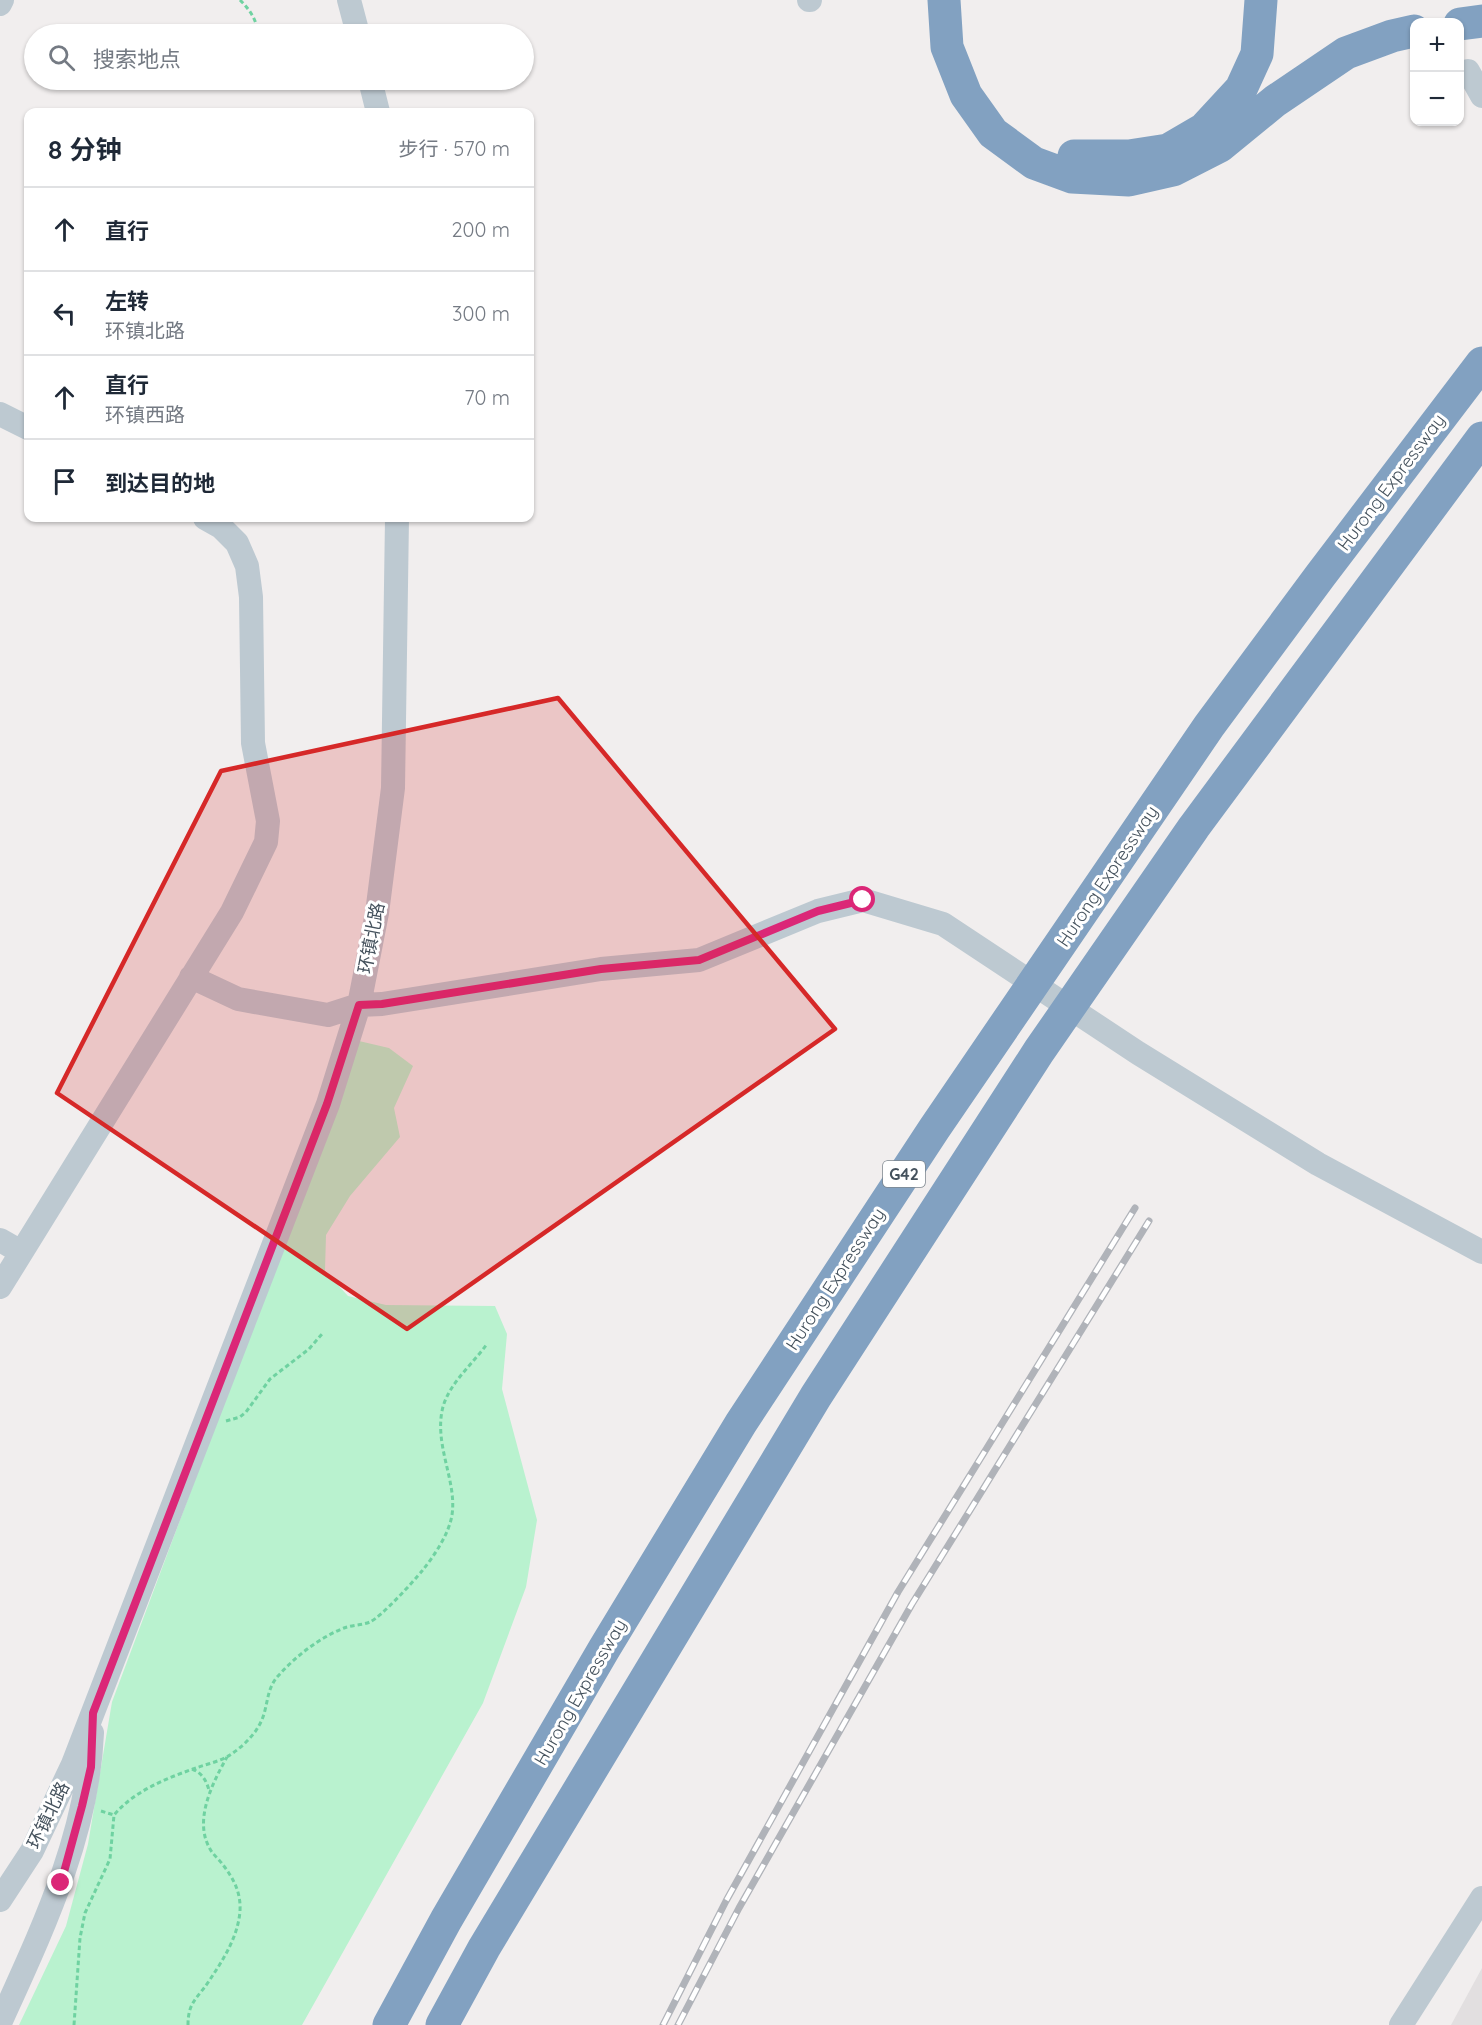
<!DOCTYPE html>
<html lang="zh">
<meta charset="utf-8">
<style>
body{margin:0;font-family:Quicksand,"Noto Sans SC",sans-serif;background:#f6f6f7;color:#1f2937}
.controls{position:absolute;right:18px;top:18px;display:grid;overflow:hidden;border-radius:12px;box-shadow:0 2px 4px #0004}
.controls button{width:54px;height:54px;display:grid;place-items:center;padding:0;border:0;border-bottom:2px solid #e0e1e3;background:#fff;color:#1f2937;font:30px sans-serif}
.stop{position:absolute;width:18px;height:18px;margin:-14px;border:4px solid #db2777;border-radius:50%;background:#fff}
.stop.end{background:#db2777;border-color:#fff;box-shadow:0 2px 6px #0008}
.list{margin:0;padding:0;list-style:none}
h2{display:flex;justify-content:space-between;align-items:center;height:78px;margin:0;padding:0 24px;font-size:26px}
h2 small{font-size:20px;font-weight:400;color:#747a83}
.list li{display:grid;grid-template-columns:39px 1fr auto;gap:18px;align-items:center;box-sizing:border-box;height:84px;padding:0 24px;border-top:2px solid #e0e1e3}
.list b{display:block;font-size:22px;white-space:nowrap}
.list p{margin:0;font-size:20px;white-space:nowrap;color:#747a83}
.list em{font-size:20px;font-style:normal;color:#747a83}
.icon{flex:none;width:33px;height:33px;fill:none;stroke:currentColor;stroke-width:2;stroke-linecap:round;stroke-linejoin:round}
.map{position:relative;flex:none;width:1482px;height:2025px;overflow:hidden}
.search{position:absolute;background:#fff;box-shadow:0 2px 4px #0004;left:24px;top:24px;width:510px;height:66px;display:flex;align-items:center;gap:15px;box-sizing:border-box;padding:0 21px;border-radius:33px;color:#747a83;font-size:22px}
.panel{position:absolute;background:#fff;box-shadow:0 2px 4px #0004;left:24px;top:108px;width:510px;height:414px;border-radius:12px}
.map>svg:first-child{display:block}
</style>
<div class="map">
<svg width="1482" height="2025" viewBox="0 0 1482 2025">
<rect width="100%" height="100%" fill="#f1eeee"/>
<path fill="#e2dfe0" d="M1482,1968V2025H1451Z"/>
<path fill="#b9f2cf" d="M359,1041L389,1048L413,1066L394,1108L400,1137L350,1196L326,1235L325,1271L348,1296L386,1305L495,1306L507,1334L502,1389L537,1520L526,1587L483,1703L302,2025H19L66,1926L88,1844L112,1702Z"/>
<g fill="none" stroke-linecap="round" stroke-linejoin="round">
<path stroke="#6fd2a1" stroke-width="3" stroke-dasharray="4.5 3" stroke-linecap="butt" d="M240,0C250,10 257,20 258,34
M259,80L261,86
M226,1421L240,1417L246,1412L270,1379L309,1349L322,1334
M192,1769C202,1773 206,1780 209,1790
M101,1811L114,1815
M74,2025L80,1938L85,1913L110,1859L114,1815C134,1791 167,1778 196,1768C207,1764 221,1761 230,1755C245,1745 259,1731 264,1714C268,1700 268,1687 278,1676C296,1656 319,1638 344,1628C352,1625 363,1625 370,1622C382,1616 413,1582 422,1571C434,1556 449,1534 452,1515C457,1482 435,1447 442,1411C447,1385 472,1365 487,1344
M188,2025C188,2002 197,1999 209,1981C223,1960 238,1937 240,1911C241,1893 234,1879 223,1865C219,1859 212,1854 209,1847C194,1819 213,1782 227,1757"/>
<path stroke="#bdc9d1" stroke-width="24" d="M349,0L358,34
M809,0H810
M0,4L2,0
M1468,71L1482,96
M370,80L378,112
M0,414L28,428
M191,977L238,999L328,1015L359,1005L382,1004L601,969L699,960L818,911L863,900L943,924L1138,1053L1318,1164L1482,1252
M0,1240L21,1252
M0,1287L232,912L266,842L268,821L253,743L251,597L247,566L237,543L221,527L205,518
M0,1900L32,1851L73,1764L328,1104L359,1005L377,913L393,788L397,518
M0,2023C42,1930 88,1835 92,1733
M1401,2025L1482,1898"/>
<path stroke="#82a1c1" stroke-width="33" d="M944,0L947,47L966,95L993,133L1034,163L1072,177L1129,180L1173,170L1220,146L1275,101L1346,53L1392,36L1414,31
M1460,24L1482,21
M1074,156H1129L1168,150L1204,129L1241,89L1257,54L1261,0
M389,2025L446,1920L604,1649L741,1423L934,1129L1209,726L1320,576L1482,363
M442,2025L484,1948L816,1396L1039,1051L1194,827L1482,438"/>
<defs>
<path id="rail" d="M663,2025L726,1901L898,1592L1135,1208
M678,2025L739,1908L912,1604L1149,1221"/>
</defs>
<use href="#rail" stroke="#b0b3b9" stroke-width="7"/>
<use href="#rail" stroke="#fff" stroke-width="4.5" stroke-dasharray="14" stroke-linecap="butt"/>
</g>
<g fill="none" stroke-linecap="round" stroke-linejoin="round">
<path stroke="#db2777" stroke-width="8" d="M61,1883L82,1806L91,1767L93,1713L327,1104L359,1005L382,1004L601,969L699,960L818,911L863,900"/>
</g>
<path fill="#d62828" fill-opacity="0.2" stroke="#d62828" stroke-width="4.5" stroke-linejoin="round" d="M558,698L835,1029L407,1329L57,1093L221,771Z"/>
<g text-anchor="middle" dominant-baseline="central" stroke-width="6" stroke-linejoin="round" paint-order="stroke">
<rect fill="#fff" stroke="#7d868e" stroke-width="1.5" x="883" y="1161" width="42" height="26" rx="4.5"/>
<g font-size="16" font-weight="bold" fill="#45525d">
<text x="904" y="1174">G42</text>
</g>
<g font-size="18" fill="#45525d" stroke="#fff">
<text transform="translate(1391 482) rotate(-53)">Hurong Expressway</text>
<text transform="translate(1107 876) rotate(-56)">Hurong Expressway</text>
<text transform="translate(371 938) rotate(-79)">环镇北路</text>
<text transform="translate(835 1279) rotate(-57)">Hurong Expressway</text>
<text transform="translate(580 1692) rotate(-60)">Hurong Expressway</text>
<text transform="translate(48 1815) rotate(-64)">环镇北路</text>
</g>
</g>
</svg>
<div class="controls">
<button>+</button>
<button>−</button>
</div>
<div class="stop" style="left:863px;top:900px"></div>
<div class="stop end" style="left:61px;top:1883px"></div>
<div class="search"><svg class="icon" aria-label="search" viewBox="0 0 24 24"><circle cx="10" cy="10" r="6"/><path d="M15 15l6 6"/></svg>搜索地点</div>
<section class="panel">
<h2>8 分钟<small>步行 · 570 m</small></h2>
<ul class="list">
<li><svg class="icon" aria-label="ahead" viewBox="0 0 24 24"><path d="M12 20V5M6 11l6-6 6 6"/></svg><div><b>直行</b></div><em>200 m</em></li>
<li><svg class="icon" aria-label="left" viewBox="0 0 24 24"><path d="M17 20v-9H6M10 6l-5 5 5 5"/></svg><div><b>左转</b><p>环镇北路</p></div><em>300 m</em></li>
<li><svg class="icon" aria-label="ahead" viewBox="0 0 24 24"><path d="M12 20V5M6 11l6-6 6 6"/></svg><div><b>直行</b><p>环镇西路</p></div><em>70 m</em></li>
<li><svg class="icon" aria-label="arrive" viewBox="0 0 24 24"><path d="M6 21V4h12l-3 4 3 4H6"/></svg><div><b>到达目的地</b></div></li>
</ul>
</section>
</div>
